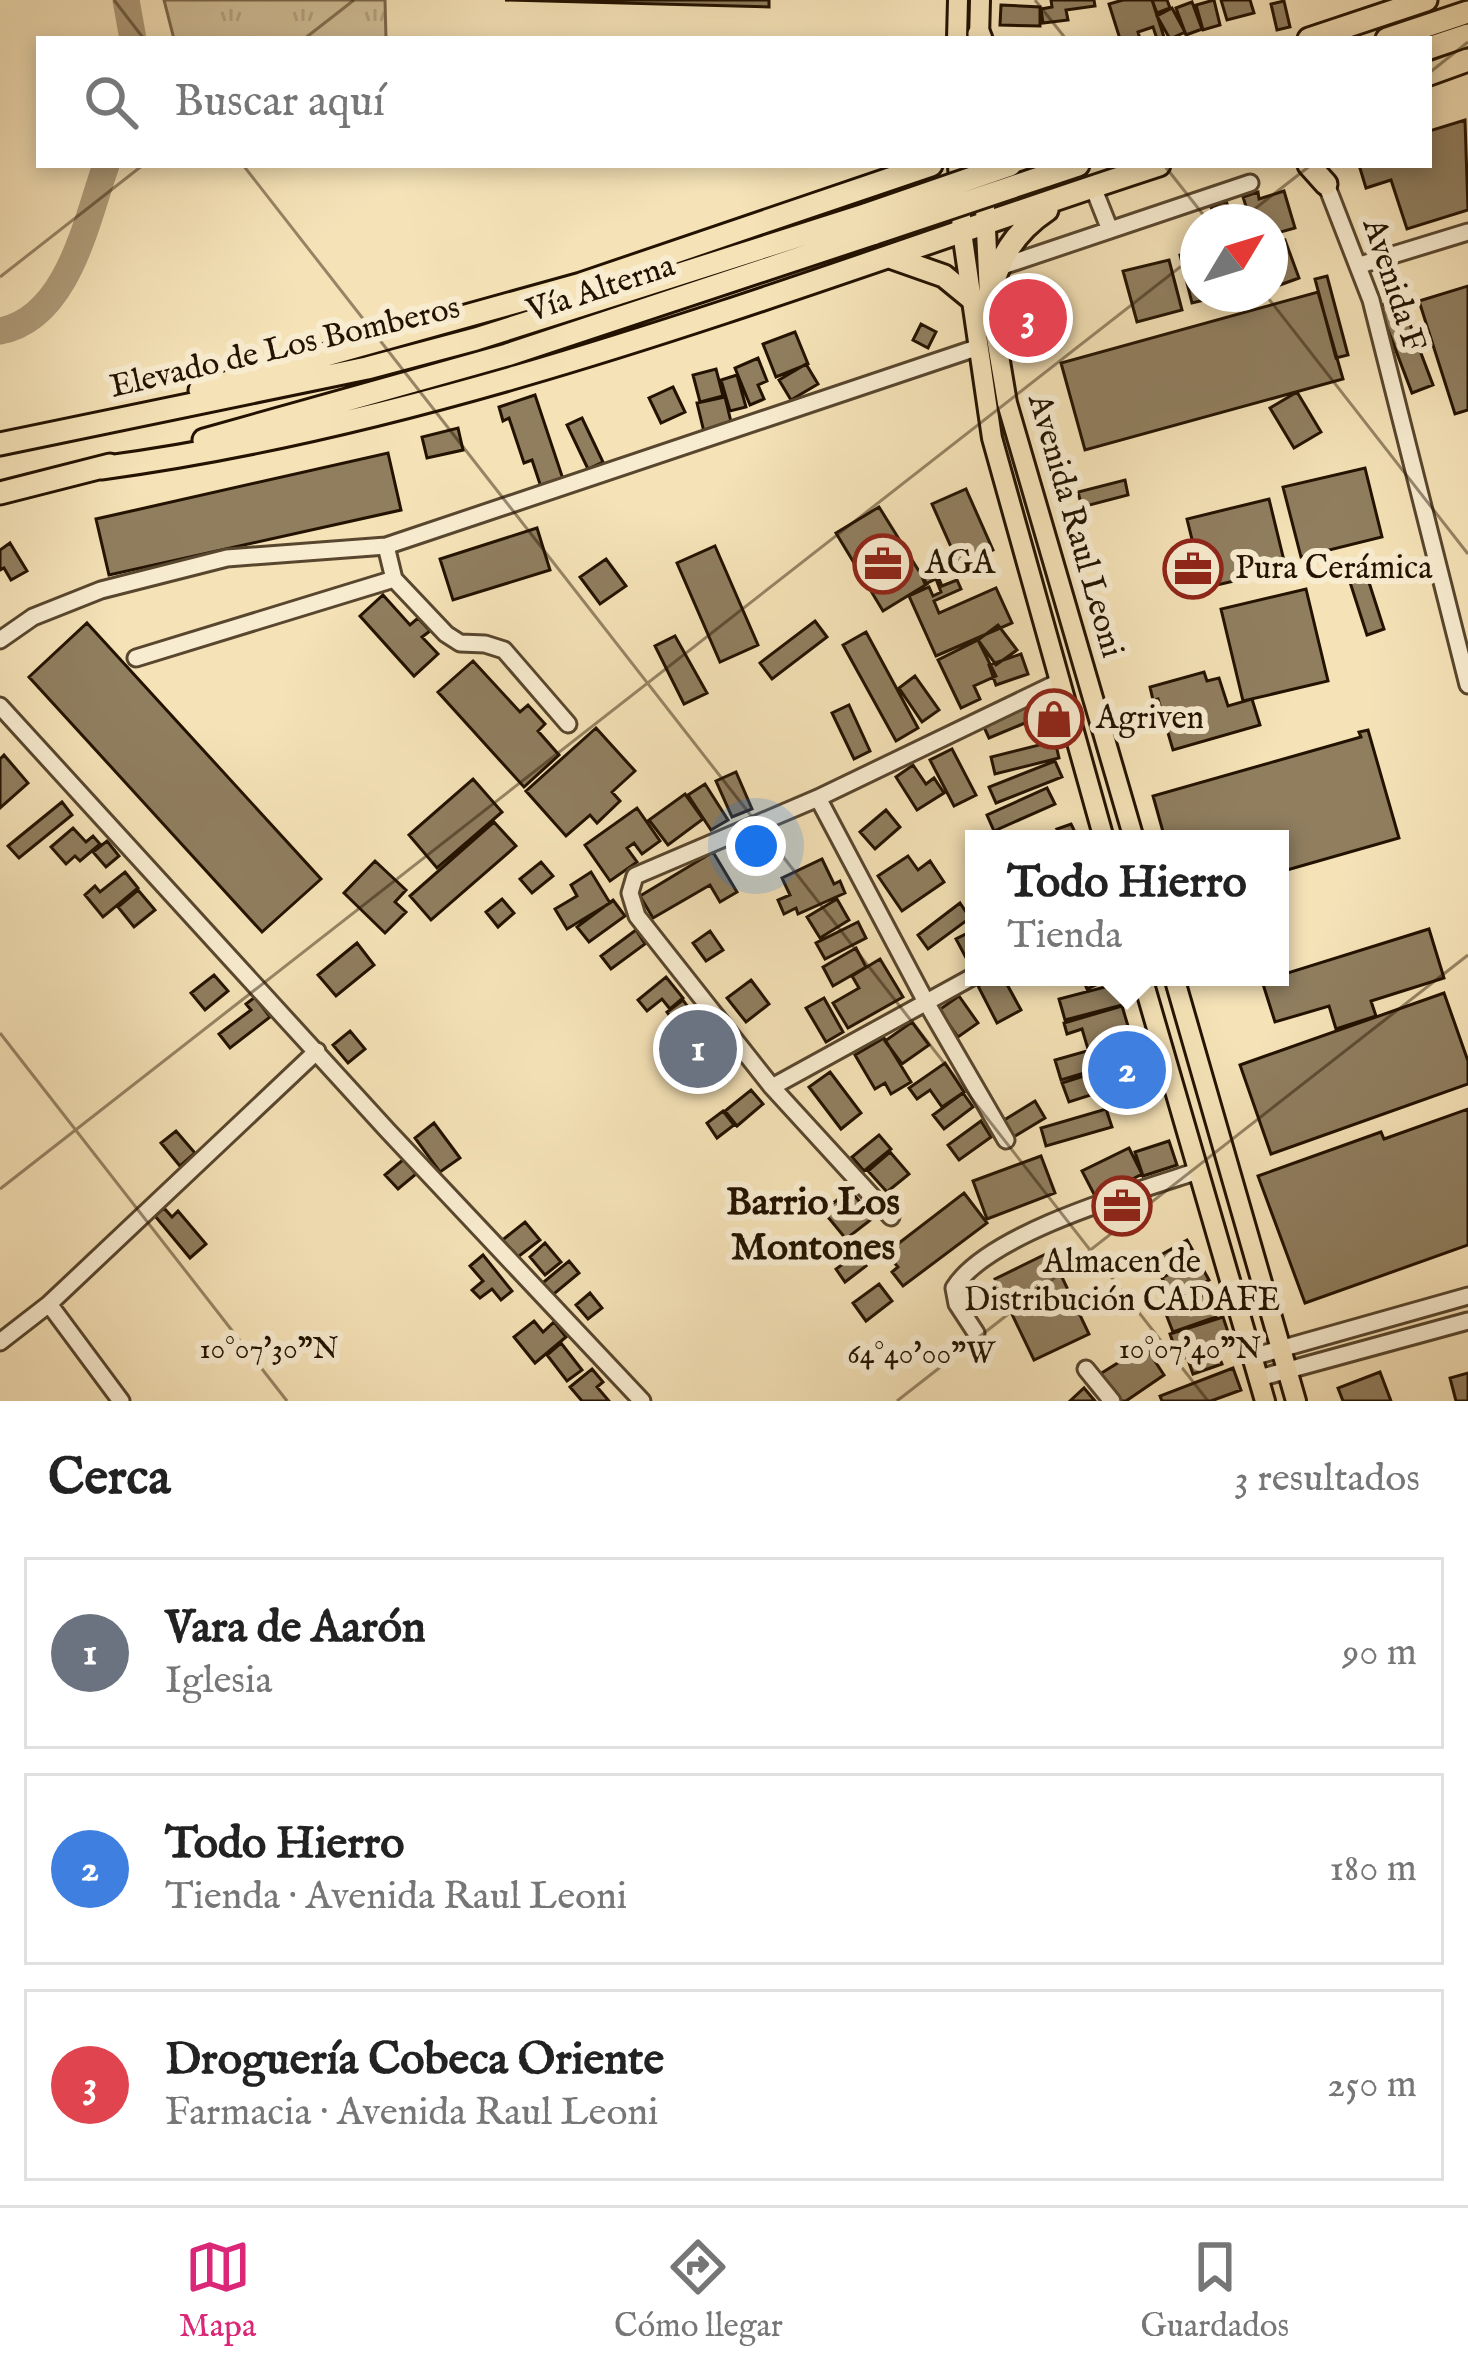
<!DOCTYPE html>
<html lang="es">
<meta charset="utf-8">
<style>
body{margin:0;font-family:"IM FELL English",serif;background:#f2f2f2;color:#222}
.compass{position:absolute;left:1180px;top:204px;width:108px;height:108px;border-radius:50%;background:#fff;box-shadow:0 6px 18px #0003;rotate:52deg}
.you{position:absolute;left:756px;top:846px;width:42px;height:42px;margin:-30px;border:9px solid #fff;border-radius:50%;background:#1a73e8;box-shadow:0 0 0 18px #1a73e833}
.badge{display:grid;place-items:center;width:78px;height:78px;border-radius:50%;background:#db2777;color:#fff;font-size:39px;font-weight:700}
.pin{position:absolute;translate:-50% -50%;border:6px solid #fff;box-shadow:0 3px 12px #0006}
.popup{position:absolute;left:965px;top:830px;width:324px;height:156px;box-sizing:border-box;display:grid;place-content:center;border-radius:0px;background:#fff;filter:drop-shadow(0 3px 9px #0005);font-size:39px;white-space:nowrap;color:#767676}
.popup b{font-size:45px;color:#222}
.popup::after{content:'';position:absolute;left:50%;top:100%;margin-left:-24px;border:24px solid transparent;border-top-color:#fff}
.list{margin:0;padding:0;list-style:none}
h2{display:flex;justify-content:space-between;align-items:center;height:156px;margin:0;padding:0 48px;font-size:51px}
h2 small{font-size:39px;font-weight:400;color:#767676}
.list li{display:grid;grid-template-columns:78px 1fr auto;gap:36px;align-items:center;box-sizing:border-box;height:192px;margin:0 24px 24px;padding:0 24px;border:3px solid #e0e0e0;border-radius:0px}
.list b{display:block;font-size:45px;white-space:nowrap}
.list p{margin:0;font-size:39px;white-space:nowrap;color:#767676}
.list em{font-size:39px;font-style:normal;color:#767676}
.icon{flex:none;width:66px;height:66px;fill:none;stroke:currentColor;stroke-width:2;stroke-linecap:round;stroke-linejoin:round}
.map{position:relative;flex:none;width:1468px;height:1401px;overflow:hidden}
.search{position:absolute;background:#fff;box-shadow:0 6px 18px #0003;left:36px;right:36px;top:36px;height:132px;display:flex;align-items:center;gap:30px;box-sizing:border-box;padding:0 42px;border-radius:0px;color:#767676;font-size:45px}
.sheet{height:804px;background:#fff}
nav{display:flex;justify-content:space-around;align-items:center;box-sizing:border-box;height:168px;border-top:3px solid #e0e0e0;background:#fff;font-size:33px;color:#767676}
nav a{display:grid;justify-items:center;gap:6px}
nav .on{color:#db2777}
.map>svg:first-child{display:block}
</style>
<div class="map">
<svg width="1468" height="1401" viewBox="0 0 1468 1401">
<defs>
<pattern id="grass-tufts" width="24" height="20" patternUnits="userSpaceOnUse" patternTransform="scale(3)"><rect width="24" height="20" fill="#d1bf98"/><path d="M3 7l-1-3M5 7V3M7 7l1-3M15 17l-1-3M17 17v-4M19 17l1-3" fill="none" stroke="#b3a381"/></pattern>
</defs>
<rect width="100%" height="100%" fill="#f5e2b7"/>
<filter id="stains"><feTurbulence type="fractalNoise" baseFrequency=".00167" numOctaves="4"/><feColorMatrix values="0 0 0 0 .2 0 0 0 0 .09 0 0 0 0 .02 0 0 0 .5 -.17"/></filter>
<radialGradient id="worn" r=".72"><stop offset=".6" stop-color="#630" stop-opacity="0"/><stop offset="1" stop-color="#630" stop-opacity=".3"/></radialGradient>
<path fill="url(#grass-tufts)" stroke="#7a684c" stroke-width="3" d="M164,0H385L386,39H174Z"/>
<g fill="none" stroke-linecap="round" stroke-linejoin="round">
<path stroke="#ae9b79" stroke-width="27" d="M126,0L133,39
M0,331C68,318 86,222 106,165"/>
</g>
<path fill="#907e5f" stroke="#231200" stroke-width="3" d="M505,0H769V7Z
M1051,0H1094L1095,6L1066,10L1068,20L1043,23L1041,9L1052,7Z
M1123,0H1152L1164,37L1157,39L1153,27L1138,32L1140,39H1120L1109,4Z
M1152,0H1167L1170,8L1157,13Z
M1214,0L1220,25L1203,30L1196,5Z
M1221,0H1250L1254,13L1227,20Z
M1284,1L1290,27L1277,30L1271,4Z
M1192,2L1202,29L1186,35L1176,8Z
M1001,5L1040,7V26L1000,25Z
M1172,8L1185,32L1170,39L1157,16Z
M1465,120L1468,210L1407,229L1391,180L1366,188L1359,165H1429V131Z
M1284,191L1295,228L1270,235V222H1251L1243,197L1258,192L1259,199Z
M1226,201L1234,222H1217L1211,207Z
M1285,240L1299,278L1277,286L1270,268V245Z
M1198,250V294H1229L1192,303L1180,255Z
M1169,260L1182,310L1137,322L1123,271Z
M1327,276L1348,355L1336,358L1315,279Z
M1468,286V410L1455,414L1419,301Z
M1318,292L1343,379L1085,450L1061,363Z
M1400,298L1433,385L1412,393L1379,306Z
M921,324L936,332L928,348L913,340Z
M795,332L808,364L776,377L763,344Z
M758,358L767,381L758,385L764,399L750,405L735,368Z
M806,364L818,384L791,400L779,380Z
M716,369L723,396L700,402L693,375Z
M737,375L746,407L730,411L721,380Z
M673,387L685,412L661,423L649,398Z
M1297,392L1321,432L1294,448L1270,408Z
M535,395L563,479L541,487L532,460L524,463L509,418L503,421L499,407Z
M725,397L732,426L704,432L697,403Z
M582,418L603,462L588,469L567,425Z
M458,428L463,450L427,458L422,437Z
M388,453L401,510L109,575L96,519Z
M1365,468L1382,537L1301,557L1283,487Z
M1125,480L1128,495L1082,507L1078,492Z
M966,489L993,550L937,574L942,586L957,580L961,589L934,601L939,613L996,588L1012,623L936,656L909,596L929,587L933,596L941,592L936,579L925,584L920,572L955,556L932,504Z
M1269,499L1286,569L1204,588L1187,519Z
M879,507L927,584L883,611L836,533Z
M537,528L550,570L453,600L440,559Z
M10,543L27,571L11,580L4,568L0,570V550Z
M715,546L758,645L720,662L677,563Z
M606,559L626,586L600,604L580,577Z
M1365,570L1384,629L1367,635L1348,576Z
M1306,589L1328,681L1243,701L1221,609Z
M383,595L410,625L418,618L430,631L422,637L438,654L414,676L360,616Z
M815,621L827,637L772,679L760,663Z
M87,623L321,879L262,932L29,677Z
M998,625L1017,650L996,665L978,640Z
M866,632L918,728L896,741L843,645Z
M675,636L707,693L684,704L655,646Z
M978,640L996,676L974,686L980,699L961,708L938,660Z
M1021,654L1028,674L996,685L989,665Z
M473,661L520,712L528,705L545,724L538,731L559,755L524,787L438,692Z
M1204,672L1207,681L1219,678L1228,706L1252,699L1260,725L1173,750L1158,699L1153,700L1150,687Z
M915,676L939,710L922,722L899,688Z
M849,705L870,751L854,759L832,713Z
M1031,705L1037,718L989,738L983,725Z
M596,728L635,771L612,792L620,801L597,823L590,815L566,836L526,791Z
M1368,730L1399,838L1280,872V839H1165L1153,796L1361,737L1359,732Z
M1055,741L1059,758L995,774L991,757Z
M952,749L976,795L954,806L930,760Z
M4,755L28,783L0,808V759Z
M1055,761L1062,777L996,803L989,787Z
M913,765L926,784L934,778L944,793L917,810L896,777Z
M736,772L752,809L732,817L716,781Z
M473,779L502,812L437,868L409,835Z
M705,784L728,820L711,830L688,795Z
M1047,788L1055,804L994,831L987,815Z
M685,794L703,819L668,845L649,820Z
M62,802L72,815L19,858L8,846Z
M637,808L660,841L642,854L634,843L627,848L637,862L610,881L585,845Z
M886,810L900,827L875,849L860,832Z
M494,822L516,846L431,920L410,896Z
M1071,824L1073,828L1078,839H1064L1057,829Z
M73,828L86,842L93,836L100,844L80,861L75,856L66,864L51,847Z
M107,841L119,856L106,867L93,852Z
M713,852L737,892L720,902L710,885L653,918L640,896Z
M908,856L918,870L930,861L944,882L902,911L878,876Z
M822,859L834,884L840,881L845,893L798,914L796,908L784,914L778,900L790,895L782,878Z
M375,861L406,890L395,902L406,912L385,933L344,893Z
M541,862L553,876L532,893L520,879Z
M125,872L138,888L103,917L85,895L95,886L100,892Z
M591,872L610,903L567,929L555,909L577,896L571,885Z
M138,890L155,910L134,927L118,907Z
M502,899L514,913L498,927L486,912Z
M837,899L849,920L820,938L807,917Z
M613,900L625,916L589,942L577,927Z
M960,903L970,918L928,949L918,935Z
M858,922L866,938L825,959L816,943Z
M1429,929L1444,978L1371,1001L1376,1016L1336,1029L1329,1006L1275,1022L1262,981Z
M636,930L645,944L611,969L601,956Z
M974,930V968L972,969L956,939Z
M710,931L723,950L706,961L693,943Z
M357,943L374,965L336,996L318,975Z
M856,948L866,967L833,986L823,967Z
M880,959L903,997L848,1028L833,1003L859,988L852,976Z
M214,975L228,991L205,1010L191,993Z
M666,977L683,998L670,1009L662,999L647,1011L638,1000Z
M995,977H1003L1021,1010L997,1023L978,986Z
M1082,977H1114L1087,989Z
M751,980L769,1004L746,1022L727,998Z
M1120,983L1126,1004L1065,1020L1059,999Z
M1444,993L1468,1061V1084L1271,1154L1240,1065Z
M959,996L978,1023L958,1037L939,1010Z
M255,997L270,1017L230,1048L219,1034L251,1010L246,1004Z
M824,998L843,1032L826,1042L806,1008Z
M683,1000L695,1017L678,1028L667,1012Z
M1122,1006L1131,1036L1088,1049L1082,1029L1067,1034L1064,1023Z
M912,1022L929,1045L902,1064L885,1041Z
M350,1031L365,1049L348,1063L333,1045Z
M884,1038L911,1082L891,1094L885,1083L875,1089L855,1055Z
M1122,1041L1128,1060L1061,1080L1055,1060Z
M702,1043L714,1058L684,1080L673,1064Z
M722,1054L735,1071L711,1090L698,1073Z
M1146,1056L1153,1075L1069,1102L1062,1083Z
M945,1063L964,1092L942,1107L930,1090L917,1099L909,1088Z
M830,1072L861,1113L841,1129L809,1087Z
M751,1090L763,1104L737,1126L725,1111Z
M963,1093L973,1107L944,1129L933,1115Z
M1035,1101L1045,1118L1012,1138L1001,1122Z
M1106,1109L1112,1127L1046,1146L1041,1128Z
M1468,1109V1245L1305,1303L1258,1176L1381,1132L1384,1139Z
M723,1111L734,1125L717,1138L707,1123Z
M981,1121L991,1137L959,1160L948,1145Z
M434,1123L460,1158L440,1172L415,1138Z
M176,1131L195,1153L180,1166L161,1143Z
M879,1135L891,1149L864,1171L852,1157Z
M1169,1141L1177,1165L1143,1176L1135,1152Z
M1129,1148L1142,1174L1096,1198L1082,1171Z
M890,1152L909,1174L887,1192L868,1171Z
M1041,1156L1055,1193L987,1219L973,1181Z
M404,1159L416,1174L398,1189L385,1175Z
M850,1190L873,1218L846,1239L823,1211Z
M964,1193L987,1223L903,1286L892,1272L898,1267L886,1253Z
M164,1208L172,1217L178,1211L206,1244L190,1258L155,1216Z
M525,1222L540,1240L514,1260L500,1242Z
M1187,1240L1209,1280L1174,1300L1162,1278L1169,1274L1159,1256Z
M545,1243L561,1262L545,1275L530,1257Z
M1050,1252L1089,1334L1034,1360L995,1279Z
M857,1254L866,1266L845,1282L836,1269Z
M483,1255L512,1291L501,1300L492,1289L480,1298L472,1290L483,1281L470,1266Z
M569,1261L579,1273L549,1298L539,1286Z
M879,1284L892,1301L866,1321L853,1303Z
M590,1293L602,1308L588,1319L576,1305Z
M1208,1294L1216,1317L1173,1332L1164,1309Z
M1223,1317L1232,1344L1216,1349L1222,1364L1193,1374L1187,1357L1179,1360L1170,1334Z
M534,1321L543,1332L554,1322L566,1337L535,1363L514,1337Z
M561,1343L582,1370L567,1381L547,1355Z
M1145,1346L1164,1375L1126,1401H1117L1100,1374Z
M1233,1368L1241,1390L1211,1401H1162L1160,1396Z
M592,1369L603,1382L597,1387L609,1401H582L570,1387Z
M1380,1372L1391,1401H1343L1338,1388Z
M1468,1373V1401H1456L1450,1378Z
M1084,1388L1095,1401H1070Z"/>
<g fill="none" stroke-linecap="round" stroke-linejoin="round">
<defs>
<path id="minor" d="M1326,184L1371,300L1468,685
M1093,187L1110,230
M1360,265L1468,232
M997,268L1250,183
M386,546L394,579L446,634L460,643L485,644L504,650L568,724
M0,640L33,617L101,590L227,558L386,546L979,347
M136,658L394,579
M0,706L388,1131L642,1401
M818,798L926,1002L1006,1140
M772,1087L974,976
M891,1217L772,1087L637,916L630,893L635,876L818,798L1061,681
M49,1304L121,1401
M976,1333L957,1304L954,1288C988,1233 1137,1191 1198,1171
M0,1342L49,1304L317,1051
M1252,1357L1468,1296
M1086,1369L1112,1401
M1259,1378L1468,1321"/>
<path id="major" d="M957,39L958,0
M979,39L980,0
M958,165L962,232L992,438L1104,839
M984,185L989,296L1007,403L1134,839
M1142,977L1265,1401
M1174,977L1296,1401"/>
<path id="highway" d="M979,34L981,39
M1309,39L1426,0
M1387,39L1468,12
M1429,48L1468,35
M1429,74L1468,60
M1309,165L1326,184
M1045,176L1078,165
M890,257L944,276L972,299
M989,296C999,259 1014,232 1047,210
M200,390L581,284L931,165
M204,440L507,355L875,233
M0,444L367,368L476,339L868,214
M101,468C461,420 815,277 1159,165
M0,493L110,465"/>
</defs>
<use href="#minor" stroke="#58462e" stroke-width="21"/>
<use href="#major" stroke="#231200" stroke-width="24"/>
<use href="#highway" stroke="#231200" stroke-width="27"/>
<use href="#minor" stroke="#f8ecd0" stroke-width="15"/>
<use href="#major" stroke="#f5e2b7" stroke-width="18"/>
<use href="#highway" stroke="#f5e2b7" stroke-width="21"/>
<defs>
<path id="highway-bridge" d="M868,214L1010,165
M875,233L1045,176"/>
</defs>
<use href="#highway-bridge" stroke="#231200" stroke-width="27" stroke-linecap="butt"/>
<use href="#highway-bridge" stroke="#f5e2b7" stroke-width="21"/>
</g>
<path fill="none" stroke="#231200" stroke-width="3" stroke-opacity="0.45" d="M114,0L144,39M1035,0L1066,39M304,39L354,0M1429,73L1468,42M243,165L1208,1401M1164,165L1209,222M1238,222L1311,165M0,277L143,165M1265,294L1468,554M0,1033L287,1401M0,1189L1198,253M897,1401L1468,955"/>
<defs>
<symbol id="office-ring" viewBox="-11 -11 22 22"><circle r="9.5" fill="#f8ecd0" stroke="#8f2418" stroke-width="1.5"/><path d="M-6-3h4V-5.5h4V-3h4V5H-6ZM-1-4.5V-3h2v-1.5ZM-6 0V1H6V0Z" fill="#8f2418"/></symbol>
<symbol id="shop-ring" viewBox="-11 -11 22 22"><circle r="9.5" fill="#f8ecd0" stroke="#8f2418" stroke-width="1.5"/><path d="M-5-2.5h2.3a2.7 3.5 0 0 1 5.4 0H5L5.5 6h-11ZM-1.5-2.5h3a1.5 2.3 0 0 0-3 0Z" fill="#8f2418"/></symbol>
</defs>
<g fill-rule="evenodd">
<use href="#office-ring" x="850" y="531" width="66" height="66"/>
<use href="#office-ring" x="1160" y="536" width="66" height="66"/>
<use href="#shop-ring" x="1021" y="686" width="66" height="66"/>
<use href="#office-ring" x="1089" y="1173" width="66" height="66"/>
</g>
<g text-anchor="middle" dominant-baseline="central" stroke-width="12" stroke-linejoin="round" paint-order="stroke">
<g font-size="33" fill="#231200" stroke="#f8ecd0">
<text transform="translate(1393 285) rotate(72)">Avenida F</text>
<text transform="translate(601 289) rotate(-18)">Vía Alterna</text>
<text transform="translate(285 348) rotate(-13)">Elevado de Los Bomberos</text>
<text transform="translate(1075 526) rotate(74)">Avenida Raul Leoni</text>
</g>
<g font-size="33" fill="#231200" stroke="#f8ecd0" text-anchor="start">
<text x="925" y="564">AGA</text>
<text x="1235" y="569">Pura Cerámica</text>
<text x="1096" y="719">Agriven</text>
<text x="1122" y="1263" text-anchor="middle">Almacen de<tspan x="1122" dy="38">Distribución CADAFE</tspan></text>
</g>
<g font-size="39" font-weight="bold" fill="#231200" stroke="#f8ecd0">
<text x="813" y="1203">Barrio Los<tspan x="813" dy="45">Montones</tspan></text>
</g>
</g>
<g font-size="30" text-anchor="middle" fill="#231200" stroke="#f8ecd0" stroke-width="12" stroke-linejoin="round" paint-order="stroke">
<text x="269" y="1358">10°07'30"N</text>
<text x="1190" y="1358">10°07'40"N</text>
<text x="921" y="1363">64°40'00"W</text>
</g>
<rect width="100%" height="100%" filter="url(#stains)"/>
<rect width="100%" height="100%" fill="url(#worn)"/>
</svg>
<svg class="compass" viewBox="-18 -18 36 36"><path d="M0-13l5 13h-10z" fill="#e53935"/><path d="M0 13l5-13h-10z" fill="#767676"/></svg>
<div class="you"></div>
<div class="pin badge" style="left:698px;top:1049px;background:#6b7280">1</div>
<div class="pin badge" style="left:1127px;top:1070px;background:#3f7fe0">2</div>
<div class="popup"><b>Todo Hierro</b>Tienda</div>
<div class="pin badge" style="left:1028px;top:318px;background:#e0444e">3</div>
<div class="search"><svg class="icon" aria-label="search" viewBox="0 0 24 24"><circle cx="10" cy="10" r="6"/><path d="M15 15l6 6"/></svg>Buscar aquí</div>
</div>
<section class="sheet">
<h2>Cerca<small>3 resultados</small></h2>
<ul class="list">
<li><span class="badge" style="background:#6b7280">1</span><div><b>Vara de Aarón</b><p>Iglesia</p></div><em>90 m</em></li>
<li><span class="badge" style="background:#3f7fe0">2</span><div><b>Todo Hierro</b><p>Tienda · Avenida Raul Leoni</p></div><em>180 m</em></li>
<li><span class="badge" style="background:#e0444e">3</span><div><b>Droguería Cobeca Oriente</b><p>Farmacia · Avenida Raul Leoni</p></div><em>250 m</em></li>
</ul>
</section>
<nav>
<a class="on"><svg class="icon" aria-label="map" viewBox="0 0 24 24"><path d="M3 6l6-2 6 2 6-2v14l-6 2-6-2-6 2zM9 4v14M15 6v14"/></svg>Mapa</a>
<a><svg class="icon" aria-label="directions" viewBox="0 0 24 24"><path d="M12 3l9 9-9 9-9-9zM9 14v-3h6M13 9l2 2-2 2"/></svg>Cómo llegar</a>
<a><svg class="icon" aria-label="saved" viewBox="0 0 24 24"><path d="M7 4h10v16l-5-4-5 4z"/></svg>Guardados</a>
</nav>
